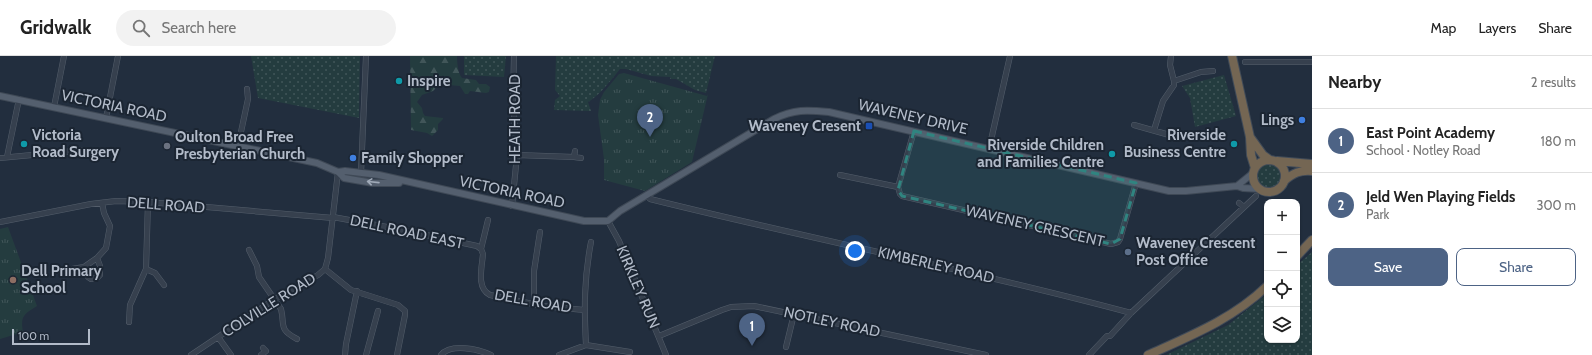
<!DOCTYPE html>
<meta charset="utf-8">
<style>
body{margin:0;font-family:Cabin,sans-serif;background:#f2f2f2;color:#222}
.controls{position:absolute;right:12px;bottom:12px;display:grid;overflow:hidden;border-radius:8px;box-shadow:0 1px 3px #0004}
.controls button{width:36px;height:36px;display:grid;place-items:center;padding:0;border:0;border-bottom:1px solid #e0e0e0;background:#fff;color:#222;font:20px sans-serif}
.scale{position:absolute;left:12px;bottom:10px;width:78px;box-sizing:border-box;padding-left:4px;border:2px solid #b2bbc9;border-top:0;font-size:11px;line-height:14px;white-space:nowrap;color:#b2bbc9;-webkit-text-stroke:3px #1b2532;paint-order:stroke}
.you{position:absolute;left:855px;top:195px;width:14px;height:14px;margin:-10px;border:3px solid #fff;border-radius:50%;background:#1a73e8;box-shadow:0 0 0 6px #1a73e833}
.badge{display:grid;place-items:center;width:26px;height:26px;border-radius:50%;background:#4d6385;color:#fff;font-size:13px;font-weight:700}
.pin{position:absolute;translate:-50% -33px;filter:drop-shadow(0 1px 2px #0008)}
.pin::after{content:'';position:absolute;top:21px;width:14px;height:12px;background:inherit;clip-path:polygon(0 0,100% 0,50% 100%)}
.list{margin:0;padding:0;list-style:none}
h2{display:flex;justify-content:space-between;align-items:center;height:52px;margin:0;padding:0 16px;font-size:17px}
h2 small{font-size:13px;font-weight:400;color:#767676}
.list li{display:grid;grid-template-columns:26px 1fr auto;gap:12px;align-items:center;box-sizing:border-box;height:64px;padding:0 16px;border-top:1px solid #e0e0e0}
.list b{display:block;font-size:15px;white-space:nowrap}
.list p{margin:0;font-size:13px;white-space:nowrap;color:#767676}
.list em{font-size:13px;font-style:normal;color:#767676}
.actions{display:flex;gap:8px;padding:12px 16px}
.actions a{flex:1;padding:9px 0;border:1px solid #4d6385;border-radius:8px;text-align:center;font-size:14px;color:#4d6385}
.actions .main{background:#4d6385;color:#fff}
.icon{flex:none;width:22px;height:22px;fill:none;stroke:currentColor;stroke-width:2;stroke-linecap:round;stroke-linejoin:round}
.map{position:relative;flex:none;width:1312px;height:299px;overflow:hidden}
header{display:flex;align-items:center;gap:24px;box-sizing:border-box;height:56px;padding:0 20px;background:#fff;border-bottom:1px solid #e0e0e0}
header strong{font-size:19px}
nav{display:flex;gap:22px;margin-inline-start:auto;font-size:14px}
.search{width:280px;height:36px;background:#f2f2f2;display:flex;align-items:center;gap:10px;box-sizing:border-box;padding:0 14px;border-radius:22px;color:#767676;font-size:15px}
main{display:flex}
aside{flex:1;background:#fff}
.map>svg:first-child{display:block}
</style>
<header>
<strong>Gridwalk</strong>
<div class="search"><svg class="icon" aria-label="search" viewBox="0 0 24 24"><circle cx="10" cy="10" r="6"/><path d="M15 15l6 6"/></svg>Search here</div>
<nav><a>Map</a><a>Layers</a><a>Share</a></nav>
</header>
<main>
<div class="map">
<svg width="1312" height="299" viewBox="0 0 1312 299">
<defs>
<pattern id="grass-dots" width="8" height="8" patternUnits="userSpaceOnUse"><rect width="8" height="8" fill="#243c3f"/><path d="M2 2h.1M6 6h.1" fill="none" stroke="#415659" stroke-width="1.8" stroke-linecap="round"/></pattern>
<pattern id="forest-firs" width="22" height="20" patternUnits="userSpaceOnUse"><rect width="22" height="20" fill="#243c3f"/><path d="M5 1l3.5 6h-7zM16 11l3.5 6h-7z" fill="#415659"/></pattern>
<pattern id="park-tufts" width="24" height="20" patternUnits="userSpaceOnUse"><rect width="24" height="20" fill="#243c3f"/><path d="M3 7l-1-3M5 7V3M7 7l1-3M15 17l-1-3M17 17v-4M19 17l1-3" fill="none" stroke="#415659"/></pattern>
</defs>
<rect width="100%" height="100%" fill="#222e3e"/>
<path fill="url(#grass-dots)" d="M251,0H360L359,62L258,42Z
M464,0H506L504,21L464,19Z
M556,0H715L706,37L695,34L676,23H670L671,21H670L651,20L626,13H620C613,22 598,41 588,46L591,55L554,54L555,44L560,40L555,34Z
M1224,19L1236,60L1195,71L1190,42L1182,30Z
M1257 120a12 12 0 1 1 24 0a12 12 0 1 1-24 0Z
M1312,196V299H1166L1228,269L1267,238V284H1297V209Z"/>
<path fill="url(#forest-firs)" d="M410,0H457C457,7 458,17 462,22L476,24L479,28H486L490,31L489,36L486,37L470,35L468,38H465L460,30L448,29L442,26L433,35L422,39L417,46L422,52L423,57L425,60L443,62V63L438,68V74L432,80L427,77L411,74Z"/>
<path fill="url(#park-tufts)" d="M624,17L707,40L708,38L692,106L645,135L604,124V103L598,59L600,44L604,36L619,18Z
M8,171L37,250C24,258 20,260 23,276L0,283V173Z"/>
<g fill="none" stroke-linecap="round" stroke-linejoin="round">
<defs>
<path id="minor" d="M1171,0L1170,9L1174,25
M1245,6H1312
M54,51L64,0
M106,62L118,0
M1134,69L1173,80
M1154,74L1163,45L1174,29V25L1201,16L1213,15
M914,75L898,131L900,138L902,140L1111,188L1118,186L1120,183L1136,127
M238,90L248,43L247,33
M989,93L1010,0
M517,99L574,101L575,95
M7,101L19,43
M574,101L581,102
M0,102L85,94
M361,117L366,0
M840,119L898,131
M647,140L650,143C810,183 972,214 1131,257
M1239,147L1244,151
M512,150L517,99L513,45L514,0
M333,161L403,174L477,190L481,193
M488,164L481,193L483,198C482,211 476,232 490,239L543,250L584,254
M608,165L619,185L666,299
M0,166L91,148L116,145L148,146L333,162
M249,194L257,210L259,221L281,253C285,269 278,273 297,283
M84,211L88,221L91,223L97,222L100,219V210L97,202
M146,213L155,217L164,229
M325,213L351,234L398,249L405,255V259L397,299
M60,215L84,211L97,202L106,192L110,170L104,157L102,147
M534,248V215L540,176
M129,266L130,249L146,213L148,146
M659,280L722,254L731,251L754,250L986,299
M218,281L231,299
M586,289C584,252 584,223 591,186
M786,291L794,258
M191,299L275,243L318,219L325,213L328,202L338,116
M261,299L266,295L263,292
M345,299L346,288L357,235
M366,299L378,255
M441,299C451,287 478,293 491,299
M559,299L586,289L630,296
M1089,299L1107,280H1110L1131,257L1256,140"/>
<path id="major" d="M0,40L317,107L338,116L344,122L373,127H399
M338,116L345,115L379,119L584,165H608L620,155L774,63C794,53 807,54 829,56L1169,135H1186L1237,130L1243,132L1261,133
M1237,130L1253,117"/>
<path id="highway" d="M1232,0L1250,81L1251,99L1255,112
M1250,81L1263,99L1270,104
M1253 120a16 16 0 1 1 32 0a16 16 0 1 1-32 0Z
M1277,105L1312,108
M1284,125C1293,117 1300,114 1312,115
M1297,200L1312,184
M1148,299C1190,280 1233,263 1267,230"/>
</defs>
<use href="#minor" stroke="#545e6b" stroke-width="6"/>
<use href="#major" stroke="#3f4956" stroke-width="8"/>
<use href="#highway" stroke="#414b58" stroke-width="10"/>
<use href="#minor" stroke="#36404e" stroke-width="5"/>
<use href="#major" stroke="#545f6e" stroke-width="6"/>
<use href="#highway" stroke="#746653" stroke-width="8"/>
</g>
<defs><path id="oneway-shaft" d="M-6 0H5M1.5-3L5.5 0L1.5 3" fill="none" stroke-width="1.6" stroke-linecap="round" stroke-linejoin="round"/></defs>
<use stroke="#9fa9b7" href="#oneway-shaft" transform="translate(373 126) rotate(-174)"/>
<path fill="#308480" fill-opacity="0.2" stroke="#308480" stroke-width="3" stroke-dasharray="8 5" stroke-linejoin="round" d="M914,75L1136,127L1120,183L1111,188L902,140L898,134Z"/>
<g fill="#0f9aa8" stroke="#1b2532" stroke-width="1.5">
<circle cx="399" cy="25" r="4"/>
<circle cx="24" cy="88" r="4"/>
<circle cx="1234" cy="88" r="4"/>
<circle cx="1112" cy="98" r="4"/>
</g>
<g fill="#3f7fe0" stroke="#1b2532" stroke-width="1.5">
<circle cx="1302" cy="64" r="4"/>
<circle cx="353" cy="102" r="4"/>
</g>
<rect fill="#1a4fb4" stroke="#1b2532" stroke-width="1.5" x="865" y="66" width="8" height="8" rx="2"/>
<circle fill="#6b7280" stroke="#1b2532" stroke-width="1.5" cx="167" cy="90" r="4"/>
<circle fill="#5c6f8a" stroke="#1b2532" stroke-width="1.5" cx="1128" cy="196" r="4"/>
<circle fill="#8d6e63" stroke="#1b2532" stroke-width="1.5" cx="13" cy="224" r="4"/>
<g text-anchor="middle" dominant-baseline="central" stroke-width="4" stroke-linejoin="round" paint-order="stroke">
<g font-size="15" font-weight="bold" fill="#b2bbc9" stroke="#1b2532" text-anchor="start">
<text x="407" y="25">Inspire</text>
<text x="1294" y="64" text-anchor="end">Lings</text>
<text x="861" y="70" text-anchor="end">Waveney Cresent</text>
<text x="32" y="79">Victoria<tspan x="32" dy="17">Road Surgery</tspan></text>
<text x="1226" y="79" text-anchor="end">Riverside<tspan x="1226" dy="17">Business Centre</tspan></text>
<text x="175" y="81">Oulton Broad Free<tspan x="175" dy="17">Presbyterian Church</tspan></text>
<text x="1104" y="89" text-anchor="end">Riverside Children<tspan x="1104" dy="17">and Families Centre</tspan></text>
<text x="361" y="102">Family Shopper</text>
<text x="1136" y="187">Waveney Crescent<tspan x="1136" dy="17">Post Office</tspan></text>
<text x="21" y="215">Dell Primary<tspan x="21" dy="17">School</tspan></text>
</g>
<g font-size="15" fill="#b2bbc9" stroke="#1b2532">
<text transform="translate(114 50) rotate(12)">VICTORIA ROAD</text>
<text transform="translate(913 61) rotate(13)">WAVENEY DRIVE</text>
<text transform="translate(515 63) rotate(-90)">HEATH ROAD</text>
<text transform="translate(512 136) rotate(12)">VICTORIA ROAD</text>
<text transform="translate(166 149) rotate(4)">DELL ROAD</text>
<text transform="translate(1035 170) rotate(13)">WAVENEY CRESCENT</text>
<text transform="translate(407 176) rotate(12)">DELL ROAD EAST</text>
<text transform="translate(936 209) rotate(13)">KIMBERLEY ROAD</text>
<text transform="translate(638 231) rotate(67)">KIRKLEY RUN</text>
<text transform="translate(533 245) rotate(10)">DELL ROAD</text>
<text transform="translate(269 249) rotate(-32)">COLVILLE ROAD</text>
<text transform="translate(832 266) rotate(12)">NOTLEY ROAD</text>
</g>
</g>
</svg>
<div class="controls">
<button>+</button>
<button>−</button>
<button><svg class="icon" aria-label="locate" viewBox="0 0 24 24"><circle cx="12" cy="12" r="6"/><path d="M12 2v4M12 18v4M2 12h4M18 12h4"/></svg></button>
<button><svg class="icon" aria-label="layers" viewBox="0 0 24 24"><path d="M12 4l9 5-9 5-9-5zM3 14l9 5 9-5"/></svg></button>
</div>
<div class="scale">100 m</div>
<div class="you"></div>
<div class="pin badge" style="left:752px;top:290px">1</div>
<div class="pin badge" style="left:650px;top:81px">2</div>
</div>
<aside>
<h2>Nearby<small>2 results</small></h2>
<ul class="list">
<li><span class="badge">1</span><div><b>East Point Academy</b><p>School · Notley Road</p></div><em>180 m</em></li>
<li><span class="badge">2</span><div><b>Jeld Wen Playing Fields</b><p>Park</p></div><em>300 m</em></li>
</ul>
<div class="actions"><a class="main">Save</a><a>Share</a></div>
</aside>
</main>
